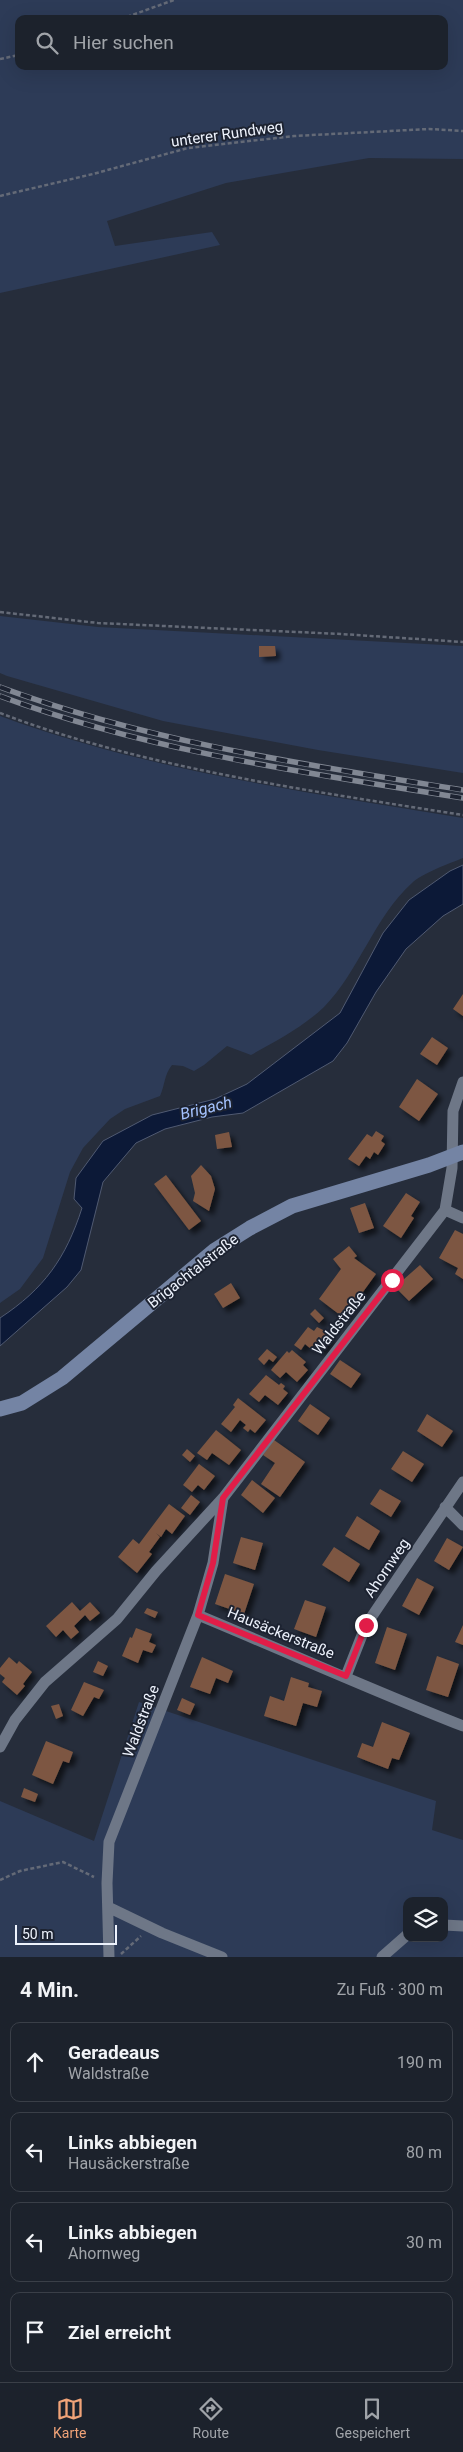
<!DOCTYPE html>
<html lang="de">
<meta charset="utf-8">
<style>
body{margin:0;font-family:Roboto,sans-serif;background:#292f38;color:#f1f3f6}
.controls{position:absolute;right:15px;bottom:15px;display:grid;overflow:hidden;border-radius:10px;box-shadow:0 5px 20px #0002}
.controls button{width:45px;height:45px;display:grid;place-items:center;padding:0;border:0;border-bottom:1px solid #3a3f48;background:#1c222c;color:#f1f3f6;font:25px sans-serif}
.scale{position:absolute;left:15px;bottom:12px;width:102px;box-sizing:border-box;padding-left:5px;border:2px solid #edf2fc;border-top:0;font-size:14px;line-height:18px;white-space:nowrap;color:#edf2fc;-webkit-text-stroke:4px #1d2331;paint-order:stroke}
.stop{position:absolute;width:15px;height:15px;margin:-11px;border:4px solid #e11d48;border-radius:50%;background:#fff}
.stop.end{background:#e11d48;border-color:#fff;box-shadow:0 1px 5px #0008}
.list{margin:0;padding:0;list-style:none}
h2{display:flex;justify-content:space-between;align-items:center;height:65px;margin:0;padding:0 20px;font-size:21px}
h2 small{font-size:16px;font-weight:400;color:#a0a4a9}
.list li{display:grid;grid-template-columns:32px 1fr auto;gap:15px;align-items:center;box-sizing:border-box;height:80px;margin:0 10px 10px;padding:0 10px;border:1px solid #3a3f48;border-radius:10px}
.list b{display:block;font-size:19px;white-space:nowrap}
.list p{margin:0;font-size:16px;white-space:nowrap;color:#a0a4a9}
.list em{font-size:16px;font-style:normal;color:#a0a4a9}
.icon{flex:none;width:28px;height:28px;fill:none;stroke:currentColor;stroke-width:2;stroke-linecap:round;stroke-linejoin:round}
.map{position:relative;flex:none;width:463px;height:1957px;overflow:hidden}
.search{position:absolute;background:#1c222c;box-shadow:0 5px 20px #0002;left:15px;right:15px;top:15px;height:55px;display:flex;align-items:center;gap:12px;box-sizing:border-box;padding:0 18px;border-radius:10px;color:#a0a4a9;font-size:19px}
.sheet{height:425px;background:#1c222c}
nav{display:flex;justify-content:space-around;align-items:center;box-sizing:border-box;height:70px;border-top:1px solid #3a3f48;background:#1c222c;font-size:14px;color:#a0a4a9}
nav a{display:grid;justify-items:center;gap:2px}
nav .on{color:#f0a378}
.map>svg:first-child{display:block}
</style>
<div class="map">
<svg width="463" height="1957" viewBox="0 0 463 1957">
<defs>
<filter id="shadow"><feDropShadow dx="4.5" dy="4.5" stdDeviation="2.5" flood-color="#0009"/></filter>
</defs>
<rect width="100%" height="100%" fill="#262d3b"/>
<path fill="#2d3b57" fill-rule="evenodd" d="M0,0H463V159L369,158L226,183L107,221L115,246L212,232L220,245L0,293ZM19,19H444V66H19Z
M0,616L98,627L463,646V773L318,750L163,721L7,676L0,673Z
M0,716C149,771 307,792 463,818V858C450,863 421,874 412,883C375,916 358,973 324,1007C303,1027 276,1041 251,1055L227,1046L204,1065L194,1071L183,1066L172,1065C164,1075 165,1085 160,1096L125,1109L110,1119L83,1148L70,1172L43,1258L20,1289L0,1303Z
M139,1702L436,1801L432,1830L463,1840V1957H0V1801L94,1841ZM407,1901H444V1938H407Z"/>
<path fill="#0c1937" stroke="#505a72" d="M463,865V904L443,916L406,949L376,992L347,1043L333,1061L243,1113L212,1117L165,1129L136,1143L103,1182L81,1270L67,1287L0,1346V1318C44,1289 66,1258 82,1208L74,1199L76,1178L103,1141L152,1115L215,1099L247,1084L340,1013L383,933L409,900L450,871Z"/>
<path fill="#7d5742" filter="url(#shadow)" d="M259,646H275L276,656L259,657Z
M463,994V1016L453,1009Z
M432,1037L448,1048L437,1065L420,1054Z
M417,1079L438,1094L419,1121L399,1107Z
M376,1131L384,1136L381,1141L385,1144L378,1155L374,1152L370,1159L366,1156L359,1166L348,1159L367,1134L372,1137Z
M229,1132L232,1147L217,1149L215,1135Z
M201,1165L211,1176L215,1189L209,1211L193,1201L195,1193L191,1176Z
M166,1175L201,1221L189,1230L154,1184Z
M406,1193L420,1202L411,1216L414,1218L401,1238L383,1226Z
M365,1203L374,1228L359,1233L350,1208Z
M455,1230L463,1234V1279L455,1274L458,1268L439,1258Z
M349,1246L357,1256L354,1258L376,1274L344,1318L319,1299L341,1269L333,1259Z
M420,1265L433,1279L409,1301L395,1287Z
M231,1283L240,1298L223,1308L214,1294Z
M315,1309L324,1318L319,1323L310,1314Z
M308,1327L314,1331L317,1327L329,1333L327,1335L331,1338L321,1351L313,1345L311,1349L305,1344L301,1350L294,1345Z
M267,1349L277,1357L273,1362L269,1359L264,1365L258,1359Z
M292,1350L306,1362L303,1365L308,1370L297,1382L286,1372L280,1378L271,1370L287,1351L289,1353Z
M340,1360L361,1374L351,1388L330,1374Z
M266,1375L279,1385L281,1383L285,1386L283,1389L288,1393L278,1405L265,1395L259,1402L249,1394Z
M238,1398L266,1420L255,1433L250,1429L248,1432L243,1428L246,1425L240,1420L231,1432L221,1424L235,1407L233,1405Z
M310,1404L330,1418L318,1435L298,1421Z
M427,1414L453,1431L442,1447L417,1431Z
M216,1430L241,1450L229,1465L212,1453L207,1460L197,1453Z
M274,1440L305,1462L280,1497L261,1484L275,1463L263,1455Z
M187,1449L195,1456L190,1462L182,1455Z
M403,1451L424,1464L412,1482L391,1469Z
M199,1464L215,1476L204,1490L198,1485L192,1492L183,1485Z
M252,1480L275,1498L263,1513L241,1495Z
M380,1489L401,1501L391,1517L370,1504Z
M191,1495L200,1502L190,1515L181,1508Z
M169,1504L185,1516L172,1534L166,1529L161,1537L156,1533L160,1537L149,1552L152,1554L137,1573L118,1557L133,1539L139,1544Z
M357,1516L380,1531L369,1550L345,1536Z
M241,1537L263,1543L255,1570L233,1563Z
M447,1538L463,1547L449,1570L434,1561Z
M334,1547L360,1564L349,1582L322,1565Z
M225,1574L254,1584L244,1614L215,1604Z
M417,1578L434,1587L419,1615L402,1606Z
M305,1600L326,1607L316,1637L294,1629Z
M72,1602L80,1611L90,1602L100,1613L90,1621L85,1615L74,1626L79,1632L71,1639L63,1630L56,1637L46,1626Z
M147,1608L158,1612L155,1618L144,1613Z
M463,1625V1645L455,1642Z
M387,1627L407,1634L395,1670L375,1663Z
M136,1628L152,1634L149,1642L156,1645L152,1653L143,1650L138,1663L122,1656L130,1637L132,1638Z
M437,1656L459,1664L448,1697L426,1690Z
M9,1657L17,1664L19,1661L32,1672L23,1684L25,1686L17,1695L2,1682L5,1678L0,1674V1668Z
M202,1657L233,1671L228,1683L216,1678L210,1694L190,1687Z
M98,1661L108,1666L103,1676L93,1672Z
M291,1677L309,1683L308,1687L322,1691L317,1707L303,1703L296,1726L264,1716L270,1696L284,1701Z
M84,1682L104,1690L99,1699L94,1697L83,1716L71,1710Z
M182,1698L195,1704L190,1715L177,1710Z
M59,1704L63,1716L56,1719L51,1706Z
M382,1722L410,1733L399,1760L392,1758L388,1769L357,1757L362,1743L373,1747Z
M46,1741L73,1752L69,1763L63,1761L53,1784L32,1775Z
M24,1788L38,1794L35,1802L21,1797Z"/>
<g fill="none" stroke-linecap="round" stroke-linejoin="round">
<path stroke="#646a77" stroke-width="2.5" stroke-dasharray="4 2.5" stroke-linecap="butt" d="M121,19L174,0
M0,59L19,55
M0,196L93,174L188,148L294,136L429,129L463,131
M0,612L98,623L341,634L463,642
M0,713C144,768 311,791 463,815
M0,1880L20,1871L63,1862L94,1877
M121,1954L141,1936"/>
<path stroke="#6e7787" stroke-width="11" d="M445,1210L463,1218
M445,1507L463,1525
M198,1615C287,1652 374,1691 463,1726
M346,1676L366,1625L463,1482
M0,1747L15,1720L45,1682L117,1619L156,1571L223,1498L445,1210L452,1168L453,1111L463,1082
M108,1907L162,1933L222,1957
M444,1925L463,1926
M109,1957L107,1883L109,1842L198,1615L213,1563L223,1498
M382,1957L407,1935"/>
<path stroke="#7484a4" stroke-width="15" d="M0,1409L22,1403L62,1378L215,1250L250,1228L292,1206L429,1165L463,1152"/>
<defs>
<path id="rail" d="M0,687C149,742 307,765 463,790
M0,696C148,751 307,773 463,798"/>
</defs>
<use href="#rail" stroke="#818793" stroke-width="5.5"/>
<use href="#rail" stroke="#1d2331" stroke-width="4" stroke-dasharray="11" stroke-linecap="butt"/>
</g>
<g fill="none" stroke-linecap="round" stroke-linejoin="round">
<path stroke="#e11d48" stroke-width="6" d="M366,1625L346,1676L198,1615L213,1563L223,1498L392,1280"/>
</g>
<g text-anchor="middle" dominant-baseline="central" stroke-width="4" stroke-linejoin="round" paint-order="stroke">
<g font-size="15" fill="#edf2fc" stroke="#1d2331">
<text transform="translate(227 134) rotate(-8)">unterer Rundweg</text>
<text transform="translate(193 1271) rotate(-38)">Brigachtalstraße</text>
<text transform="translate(339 1323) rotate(-52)">Waldstraße</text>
<text transform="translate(387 1568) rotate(-56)">Ahornweg</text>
<text transform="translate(281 1633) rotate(22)">Hausäckerstraße</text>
<text transform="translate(141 1721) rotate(-69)">Waldstraße</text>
</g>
<g font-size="16" font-style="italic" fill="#a5c3ff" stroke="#1d2331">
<text transform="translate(206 1108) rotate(-14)">Brigach</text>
</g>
</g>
</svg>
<div class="controls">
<button><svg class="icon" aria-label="layers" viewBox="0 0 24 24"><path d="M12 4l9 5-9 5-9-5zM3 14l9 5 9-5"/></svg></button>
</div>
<div class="scale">50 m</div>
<div class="stop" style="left:392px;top:1280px"></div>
<div class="stop end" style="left:366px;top:1625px"></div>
<div class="search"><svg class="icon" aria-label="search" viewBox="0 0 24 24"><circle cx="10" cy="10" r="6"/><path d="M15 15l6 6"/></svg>Hier suchen</div>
</div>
<section class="sheet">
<h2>4 Min.<small>Zu Fuß · 300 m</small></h2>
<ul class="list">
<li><svg class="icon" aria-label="ahead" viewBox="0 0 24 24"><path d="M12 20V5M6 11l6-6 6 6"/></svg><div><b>Geradeaus</b><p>Waldstraße</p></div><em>190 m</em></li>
<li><svg class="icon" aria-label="left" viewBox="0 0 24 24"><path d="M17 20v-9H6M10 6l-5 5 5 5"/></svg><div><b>Links abbiegen</b><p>Hausäckerstraße</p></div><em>80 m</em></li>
<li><svg class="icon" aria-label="left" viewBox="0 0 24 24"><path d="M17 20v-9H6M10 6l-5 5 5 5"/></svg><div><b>Links abbiegen</b><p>Ahornweg</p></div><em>30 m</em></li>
<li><svg class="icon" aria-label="arrive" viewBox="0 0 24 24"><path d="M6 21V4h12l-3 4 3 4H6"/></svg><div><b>Ziel erreicht</b></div></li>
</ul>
</section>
<nav>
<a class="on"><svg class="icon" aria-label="map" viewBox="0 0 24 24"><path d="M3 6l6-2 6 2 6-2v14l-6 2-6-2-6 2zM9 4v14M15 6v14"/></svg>Karte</a>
<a><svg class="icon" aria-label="directions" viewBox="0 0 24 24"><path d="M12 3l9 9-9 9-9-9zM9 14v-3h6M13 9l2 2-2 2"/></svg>Route</a>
<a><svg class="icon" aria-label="saved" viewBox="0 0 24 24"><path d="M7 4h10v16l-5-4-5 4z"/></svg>Gespeichert</a>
</nav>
